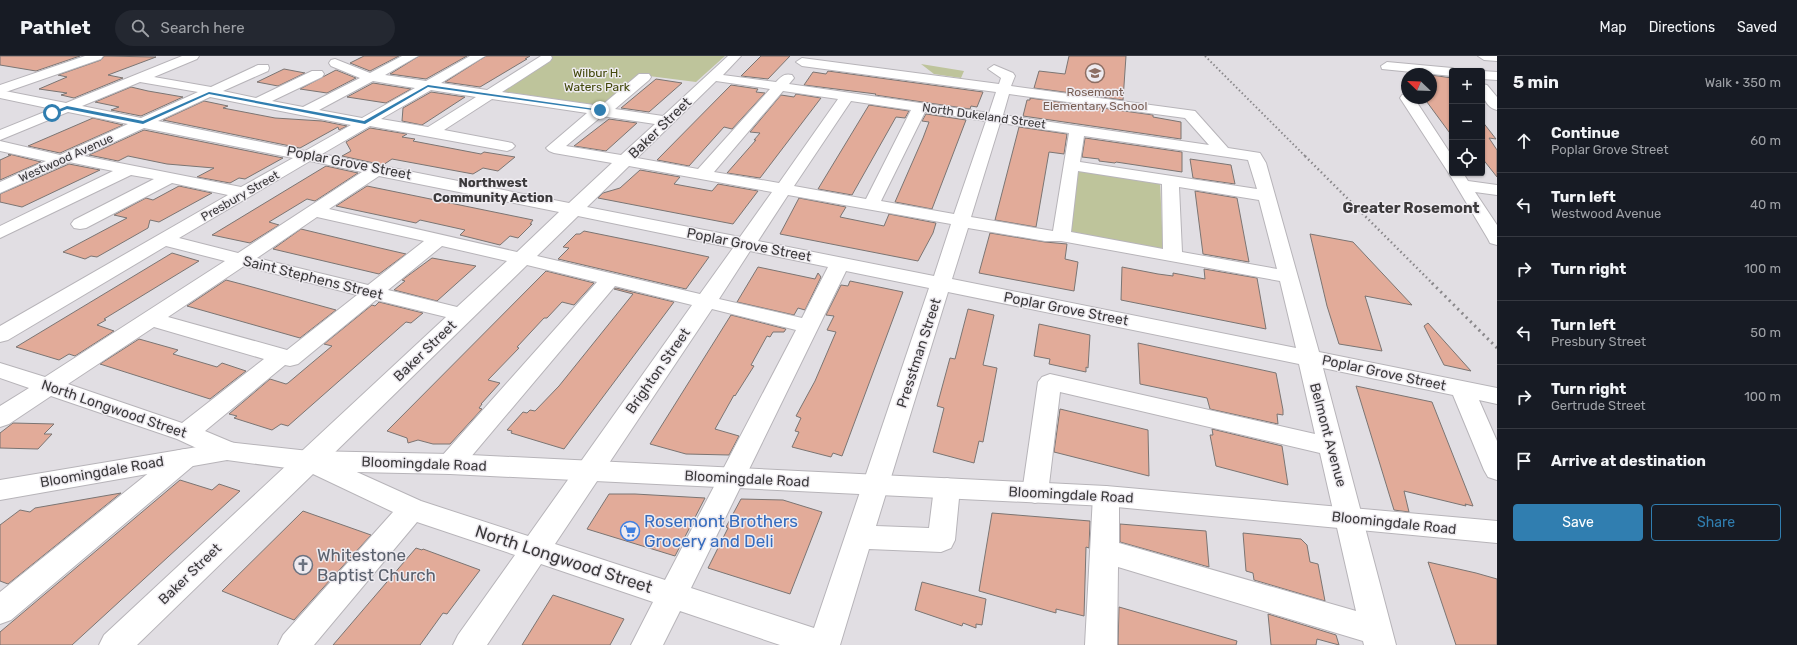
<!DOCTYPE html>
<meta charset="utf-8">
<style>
body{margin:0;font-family:Rubik,sans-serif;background:#242831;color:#f1f3f6}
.controls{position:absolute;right:12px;top:12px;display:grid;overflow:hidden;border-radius:4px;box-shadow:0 1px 3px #0004}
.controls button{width:36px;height:36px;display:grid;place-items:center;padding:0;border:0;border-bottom:1px solid #363941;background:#171b24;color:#f1f3f6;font:20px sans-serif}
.compass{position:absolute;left:1401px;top:12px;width:36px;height:36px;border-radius:50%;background:#171b24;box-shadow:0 1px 3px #0004;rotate:293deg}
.stop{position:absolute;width:12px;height:12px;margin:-9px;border:3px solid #307eb0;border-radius:50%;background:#fff}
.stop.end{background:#307eb0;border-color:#fff;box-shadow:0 1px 4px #0008}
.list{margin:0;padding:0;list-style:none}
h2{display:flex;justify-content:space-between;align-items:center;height:52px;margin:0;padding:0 16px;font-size:17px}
h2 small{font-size:13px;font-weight:400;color:#9ea1a6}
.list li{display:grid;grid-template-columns:26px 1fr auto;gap:12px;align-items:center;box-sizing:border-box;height:64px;padding:0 16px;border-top:1px solid #363941}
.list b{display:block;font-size:15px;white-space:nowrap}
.list p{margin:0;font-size:13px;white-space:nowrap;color:#9ea1a6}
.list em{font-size:13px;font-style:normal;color:#9ea1a6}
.actions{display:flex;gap:8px;padding:12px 16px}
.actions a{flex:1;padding:9px 0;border:1px solid #307eb0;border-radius:4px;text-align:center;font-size:14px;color:#307eb0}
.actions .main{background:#307eb0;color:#fff}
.icon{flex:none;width:22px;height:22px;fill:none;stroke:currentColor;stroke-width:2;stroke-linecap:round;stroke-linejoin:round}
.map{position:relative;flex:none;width:1497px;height:589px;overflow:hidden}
header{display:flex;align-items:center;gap:24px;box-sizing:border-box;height:56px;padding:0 20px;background:#171b24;border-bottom:1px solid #363941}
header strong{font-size:19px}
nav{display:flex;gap:22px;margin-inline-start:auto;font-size:14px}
.search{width:280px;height:36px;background:#242831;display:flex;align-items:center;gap:10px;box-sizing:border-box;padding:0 14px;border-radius:22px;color:#9ea1a6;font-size:15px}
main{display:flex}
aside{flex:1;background:#171b24}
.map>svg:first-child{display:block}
</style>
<header>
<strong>Pathlet</strong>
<div class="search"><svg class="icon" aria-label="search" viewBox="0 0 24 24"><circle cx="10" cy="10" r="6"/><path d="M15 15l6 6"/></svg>Search here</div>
<nav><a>Map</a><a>Directions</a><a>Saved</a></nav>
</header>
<main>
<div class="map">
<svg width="1497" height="589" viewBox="0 0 1497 589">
<rect width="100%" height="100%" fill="#e1dee3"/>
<path fill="#bec49b" d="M540,0H725L696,26L641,19L604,50L500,35L551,2Z
M921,8L964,15L961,22L934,18Z
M1074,111L1160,125L1163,194L1066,177Z"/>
<path fill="#e2ab99" stroke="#7b7573" d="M0,0H80L36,15L0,9Z
M104,0L156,1L108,19L123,22L74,42L61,39L67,37L39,33L67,21L58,19L101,4Z
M364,0H399L370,15L350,7Z
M419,0H467L426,23L390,18Z
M486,0H530L525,3H527L480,31L445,26Z
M761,0H790L768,23L741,20Z
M1069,0H1126L1123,44L1034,32L1039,15L1065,18Z
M284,13L305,17L278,30L257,26Z
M336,14L356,22L327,37L300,33Z
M828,15L983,36L977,51L971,50L970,53L875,39L876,38L804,29L813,16L826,18Z
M1431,19L1452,22V80L1424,42H1431Z
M656,23L682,27L649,56L621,52Z
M373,27L411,33L386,47L347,41Z
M731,29L758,33L756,36L765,37L732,73L724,71L689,110L657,104Z
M131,31L148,35L183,41L141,60L111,54L119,51L95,46Z
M431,36L465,41L422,69L402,65L403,52Z
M796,38L821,42L760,122L727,117L756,84H754L760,77L750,76L781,39L794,41Z
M1030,42L1153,59V61L1181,66V83L1023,60L1027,44H1030Z
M204,45L228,50L223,52L275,62L322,65L347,70L339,74L338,71L300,92L163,64Z
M869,49L909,55L905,62L896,61L852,139L818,133Z
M926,58L966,64L932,153L895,146L923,82L929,66L922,65Z
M93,62L123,69L60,97L28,90Z
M609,63L637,67L606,95L574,90Z
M1482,65L1496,83L1489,82L1497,94V121L1482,102Z
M1019,71L1067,78L1064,98L1049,96L1036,171L995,164Z
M370,72L407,78L402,81L415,83L413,85L481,98L484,96L515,101L498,115L483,112L473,118L392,103L383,109L342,100L351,95L346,86Z
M144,74L283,102L245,123L239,122L230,127L197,121L214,112L167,108L128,100L118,105L89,99Z
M1085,82L1182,96V116L1116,106L1115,107L1099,105V103L1082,101Z
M8,99L9,98L41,106L0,124V104L11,99Z
M1190,103L1231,109L1235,128L1193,122Z
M69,108L100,114L22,151L0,146V138Z
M326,110L358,117L315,145L307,143L269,166L279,169L250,187L212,179Z
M640,114L680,121L674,128L712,135L718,128L758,135L733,168L598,142L603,137L620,132Z
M179,130L212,137L159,166L150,164L148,172L97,201L91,200L85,203L63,196L127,162L114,159L146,142L153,144Z
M367,130L533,164L530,168H532L518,182L510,180L500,189L460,179L465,174L420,164L416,167L336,150Z
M1195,135L1237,142L1249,206L1203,198Z
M799,142L846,151L840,161L884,170L889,158L936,167L933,177L918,205L780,178Z
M301,173L380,192L406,198L379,218L273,193Z
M584,175L653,189L709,201L686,233L558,203L569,192L563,191L576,178H580Z
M990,177L1045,186L1067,188L1065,203L1078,206L1074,235L979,217Z
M1310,178L1353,186L1412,249L1365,240L1382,295L1339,288L1327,250Z
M172,197L199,205L104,263L106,264L97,269L114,275L75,300L69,298L59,304L16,291Z
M432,202L476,210L437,245L394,234L405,225L402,224Z
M758,211L815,223L818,217L821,221L805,254L798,252L794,259L737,246Z
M1122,211L1158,218L1173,220V217L1205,223L1204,213L1257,222L1266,273L1121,244Z
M546,215L594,227L574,249L562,246L547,262H544L517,291L519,292L488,324L500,327L481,348H482L479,352L482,353L450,388H433L418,384L408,387L407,382L387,375Z
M226,224L245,229L336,254L300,282L187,250Z
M850,225L903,236L842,400L833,397L831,401L792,391L799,376L795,375L801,362L796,360L815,325L836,276L827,274L834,260L826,259L841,229L848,230Z
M616,232L674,246L564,393L511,377L512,375L507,374L523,356L527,357L530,354L535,355L559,330L633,238L614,233Z
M379,246L423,257L411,267L406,266L288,370L281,368L272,374L234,362L237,360L229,358L270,323L286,328L288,327L332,290L324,288L372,249L375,250Z
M968,253L994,259L983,309L997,312L983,386L979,385L974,407L933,396L944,352L937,350L950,302L955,303Z
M731,259L786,273L784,276H773L770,281L767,280L751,309L754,310L735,340L734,339L715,373L739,380L729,399L686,398L650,388Z
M1428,267L1471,315L1444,309L1424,270Z
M1039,268L1090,279L1088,312L1086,311V316L1049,308L1050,303L1034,300Z
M139,283L178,294L173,298L217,311L222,307L246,315L210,343L100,308Z
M1138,287L1276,317L1283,354V359L1277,358L1278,368L1210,353L1207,342L1140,328Z
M1356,330L1432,346L1473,450L1465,448L1466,450L1404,435L1409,456L1394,454Z
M1060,353L1148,374L1149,420L1054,396Z
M13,367L54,368L44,378H52L38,393L0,392V377Z
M1212,373L1282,390L1288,429L1216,410L1210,379H1213Z
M180,424L212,434L219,428L240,435L72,589H0V576Z
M121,437L8,528L0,525V469L20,454L30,456L35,452Z
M609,438H635L705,442L675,500L587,473Z
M741,443L783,444L822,456L790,538L708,512L728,472L726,471Z
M303,455L371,479L294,564L222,535Z
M992,457L1090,465L1089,492L1086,491L1084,560L1056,553V557L979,535Z
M1120,468L1206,475L1209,511L1120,486Z
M1243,477L1301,483L1307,489L1310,506L1318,508L1325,545L1254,524L1253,517L1246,515Z
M416,492L422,494L423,493L480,514L447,558L443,557L420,589H333Z
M1428,506L1476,517L1497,523V589H1456Z
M922,526L986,543L982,569L976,568V572L963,567L962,570L915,554Z
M553,539L624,563L610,589H522Z
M1119,551L1237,585L1236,589H1118Z
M1268,558L1336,579L1339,589L1317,583L1316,589H1271Z"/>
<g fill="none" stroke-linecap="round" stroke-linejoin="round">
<defs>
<path id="minor" d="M182,0H199L197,3L154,21L211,31L258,9H268L269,12L268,15L223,35L256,42L312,15H322L324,18L322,21L272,45L303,51L360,22L331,10L329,7L331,4L335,3L370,17L402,0H418L385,19L426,25L470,0H485L441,27L487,34L541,0H551L552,2L550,5L502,36L601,50L639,18H649L651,21L649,24L615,53L663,60L728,0H741L723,19L776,26C781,21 784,17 792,19L794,22L789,28L989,57L996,36L802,10L796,6L802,2L999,28L1001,22L988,13L994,9L1013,17L1015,20L1011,30L1195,55L1228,92L1260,97L1266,107L1319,296L1497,332V348L1479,344L1497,385V424L1488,421L1484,414L1453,339L1323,312L1396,589H1364L1363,585L1118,511L1117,589H1085L1093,440L1097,433L1106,430L1115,433L1119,440V487L1356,555L1320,397L1060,336L1048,437L1044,444L1035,447L1026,444L1022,437L1038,326L1042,321L1050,318L1315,378L1299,308L948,236L876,470L929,472L934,432L938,425L947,422L956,425L960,432L955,484L951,492L941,496L869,493L840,589H780L680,555L663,589H631L653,546L541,508L487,589H453L458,579L515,499L417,466L314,589H278L283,579L393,456L313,418L137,589H99L104,579L446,261L376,244L298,308L290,310L285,309L205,375L236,388L240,395L236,402L227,404L218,402L177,383L51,340L9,368L0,371V350L29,332L0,322V307L45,321L225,205L166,190L8,284L0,286V270L228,139L172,127L86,172L80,173L74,172L71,168L74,164L154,123L131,119L0,182V170L113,115L69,106L0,137V126L46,105L0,95V85L60,99L128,68L68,56L0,84V74L52,53L0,42V34L66,47ZM373,25L415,32L362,62L319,54ZM716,25L770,33L698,113L637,102ZM140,26L198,36L141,62L82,50ZM431,34L476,41L428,71L381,63ZM783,35L838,43L779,127L714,116ZM1009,38L1185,62L1209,89L1003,59ZM210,41L351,69L305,95L158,65ZM492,43L587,57L546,92L549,95L554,97L612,107L569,147L322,98L370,70L507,95L512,93L515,90L512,87L444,74ZM851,45L911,54L866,143L794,130ZM925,56L986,65L954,158L881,145ZM602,60L655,68L621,99L566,90ZM1000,67L1069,77L1053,175L971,161ZM144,72L293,102L241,131L84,100ZM1084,80L1248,104L1257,133L1080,106ZM310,105L362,116L238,197L179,182ZM629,110L772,136L740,181L587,151ZM1078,115L1162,128L1163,193L1071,176ZM379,120L559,156L517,196L329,153ZM1179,131L1259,144L1277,213L1182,196ZM788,139L951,168L934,220L758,185ZM578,160L733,192L700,238L537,200ZM317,161L424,185L368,229L257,202ZM968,172L1045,185H1061L1280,225L1296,292L952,223ZM442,190L507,205L457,251L388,234ZM750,195L828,211L802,262L719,243ZM527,209L597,226L441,401L437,408L441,415L450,418L459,415L615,230L692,249L528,480L421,445L328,403ZM244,210L357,239L287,294L168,261ZM846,215L929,232L814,572L691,532ZM712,253L796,274L665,524L555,488ZM154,271L264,303L182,367L68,328Z
M1478,0H1497V5L1484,4Z
M1387,6L1452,12L1458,15H1452V20L1382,13L1381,10Z
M1482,15L1497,16V24L1482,23Z
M1482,28L1487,29L1497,41V54C1485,51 1482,39 1482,28Z
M1407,38V42H1414L1452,100V117H1463L1468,125L1497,129V139L1475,136L1497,169V189L1490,187L1488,183L1448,116L1400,42L1402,39Z
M185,393L194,395L198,402L194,409L11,564L0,568V536L176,395Z"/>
<path id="major" d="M85,0H103L101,3L0,38V29Z
M227,386L309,395L450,398L1106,430L1497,465V487L1106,450L450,418L309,415L227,404L0,444V424Z"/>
</defs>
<use href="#minor" stroke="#b7b4b9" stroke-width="2"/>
<use href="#major" stroke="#b7b4b9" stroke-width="2"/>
<use href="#minor" fill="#fff" fill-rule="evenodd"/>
<use href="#major" fill="#fff" fill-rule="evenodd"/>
<path stroke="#8a888b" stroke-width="2" stroke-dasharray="1.5 2.5" stroke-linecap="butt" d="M1205,0L1306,101"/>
<path stroke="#8a888b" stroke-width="2.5" stroke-dasharray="1.5 3" stroke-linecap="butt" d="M1305,100L1433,228"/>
<path stroke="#8a888b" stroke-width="3" stroke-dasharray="2 4" stroke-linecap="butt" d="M1432,227L1497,292"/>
</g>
<path fill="#307eb0" d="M428,29L602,54L600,55L428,31L365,68L209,38L143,68L67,53L54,58L50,57L67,50L143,65L209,36L364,65Z"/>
<defs>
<symbol id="school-ring" viewBox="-11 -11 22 22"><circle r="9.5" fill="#eeebf0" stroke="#8d6e63" stroke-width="1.5"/><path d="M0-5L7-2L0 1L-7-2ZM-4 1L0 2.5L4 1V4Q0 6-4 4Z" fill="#8d6e63"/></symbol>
<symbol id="supermarket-ring" viewBox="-11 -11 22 22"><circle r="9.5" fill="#eeebf0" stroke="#3f7fe0" stroke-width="1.5"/><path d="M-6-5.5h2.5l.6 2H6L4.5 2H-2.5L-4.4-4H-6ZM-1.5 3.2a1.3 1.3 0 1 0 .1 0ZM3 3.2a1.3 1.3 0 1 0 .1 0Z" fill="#3f7fe0"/></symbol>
<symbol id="church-ring" viewBox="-11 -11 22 22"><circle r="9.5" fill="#eeebf0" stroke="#6b7280" stroke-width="1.5"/><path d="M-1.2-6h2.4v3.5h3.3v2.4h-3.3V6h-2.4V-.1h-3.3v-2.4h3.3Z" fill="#6b7280"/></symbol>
</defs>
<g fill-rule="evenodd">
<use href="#school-ring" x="1084" y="6" width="22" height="22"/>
<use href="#supermarket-ring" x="619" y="464" width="22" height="22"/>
<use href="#church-ring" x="292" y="498" width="22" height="22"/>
</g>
<g text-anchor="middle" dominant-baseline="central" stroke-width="3" stroke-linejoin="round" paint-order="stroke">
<g font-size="12" fill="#42480b" stroke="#eeebf0">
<text x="597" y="17">Wilbur H.<tspan x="597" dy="14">Waters Park</tspan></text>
</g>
<g font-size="12" fill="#785e54" stroke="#eeebf0">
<text x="1095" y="36">Rosemont<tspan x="1095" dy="14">Elementary School</tspan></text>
</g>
<g font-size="12" fill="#3c3a3c" stroke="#eeebf0">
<text transform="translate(984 60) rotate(8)">North Dukeland Street</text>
<text transform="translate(66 102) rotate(-24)">Westwood Avenue</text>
<text transform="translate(240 140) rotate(-30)">Presbury Street</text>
</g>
<g font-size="13" font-weight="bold" fill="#3c3a3c" stroke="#eeebf0">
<text x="493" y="126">Northwest<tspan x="493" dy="15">Community Action</tspan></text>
</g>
<g font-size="14" fill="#3c3a3c" stroke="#eeebf0">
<text transform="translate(660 72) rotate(-44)">Baker Street</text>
<text transform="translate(349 107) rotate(11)">Poplar Grove Street</text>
<text transform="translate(749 189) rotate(11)">Poplar Grove Street</text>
<text transform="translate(313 222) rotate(14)">Saint Stephens Street</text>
<text transform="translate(1066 253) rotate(11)">Poplar Grove Street</text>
<text transform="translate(425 295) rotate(-44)">Baker Street</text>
<text transform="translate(919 297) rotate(-72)">Presstman Street</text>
<text transform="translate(658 315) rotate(-55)">Brighton Street</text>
<text transform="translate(1384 317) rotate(12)">Poplar Grove Street</text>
<text transform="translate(114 353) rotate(19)">North Longwood Street</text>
<text transform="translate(1328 379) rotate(75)">Belmont Avenue</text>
<text transform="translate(424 408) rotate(2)">Bloomingdale Road</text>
<text transform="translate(102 416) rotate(-10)">Bloomingdale Road</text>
<text transform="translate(747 423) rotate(3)">Bloomingdale Road</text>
<text transform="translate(1071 439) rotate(3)">Bloomingdale Road</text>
<text transform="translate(1394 467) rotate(6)">Bloomingdale Road</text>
<text transform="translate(190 518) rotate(-44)">Baker Street</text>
</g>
<g font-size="15" font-weight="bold" fill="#3c3a3c" stroke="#eeebf0">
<text x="1411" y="152">Greater Rosemont</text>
</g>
<g font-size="17" fill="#366cbe" stroke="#eeebf0" text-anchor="start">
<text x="644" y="465">Rosemont Brothers<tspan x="644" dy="20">Grocery and Deli</tspan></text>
</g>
<g font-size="17" fill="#5b616d" stroke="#eeebf0" text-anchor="start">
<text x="317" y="499">Whitestone<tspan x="317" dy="20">Baptist Church</tspan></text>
</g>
<g font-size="17" fill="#3c3a3c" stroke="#eeebf0">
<text transform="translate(564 503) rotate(18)">North Longwood Street</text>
</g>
</g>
</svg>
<div class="controls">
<button>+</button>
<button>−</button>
<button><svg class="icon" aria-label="locate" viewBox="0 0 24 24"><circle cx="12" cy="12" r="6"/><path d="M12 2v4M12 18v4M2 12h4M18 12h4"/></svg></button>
</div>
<svg class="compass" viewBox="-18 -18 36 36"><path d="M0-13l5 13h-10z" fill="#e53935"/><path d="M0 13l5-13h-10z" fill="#9ea1a6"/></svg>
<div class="stop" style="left:52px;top:57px"></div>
<div class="stop end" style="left:600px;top:54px"></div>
</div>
<aside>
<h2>5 min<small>Walk · 350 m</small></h2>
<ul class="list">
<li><svg class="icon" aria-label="ahead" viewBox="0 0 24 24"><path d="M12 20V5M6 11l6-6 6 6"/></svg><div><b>Continue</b><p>Poplar Grove Street</p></div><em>60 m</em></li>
<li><svg class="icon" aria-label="left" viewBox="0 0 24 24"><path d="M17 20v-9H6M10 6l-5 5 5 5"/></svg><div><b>Turn left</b><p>Westwood Avenue</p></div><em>40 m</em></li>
<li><svg class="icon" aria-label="right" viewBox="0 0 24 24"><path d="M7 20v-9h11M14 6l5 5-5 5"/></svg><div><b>Turn right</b></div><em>100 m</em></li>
<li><svg class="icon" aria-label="left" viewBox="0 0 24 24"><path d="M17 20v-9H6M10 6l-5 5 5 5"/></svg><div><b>Turn left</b><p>Presbury Street</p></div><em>50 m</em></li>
<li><svg class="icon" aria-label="right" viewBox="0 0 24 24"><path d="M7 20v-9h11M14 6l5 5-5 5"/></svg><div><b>Turn right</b><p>Gertrude Street</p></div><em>100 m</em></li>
<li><svg class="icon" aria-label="arrive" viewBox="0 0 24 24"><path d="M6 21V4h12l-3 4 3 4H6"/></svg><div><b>Arrive at destination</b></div></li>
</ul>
<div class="actions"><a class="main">Save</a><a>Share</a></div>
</aside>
</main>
